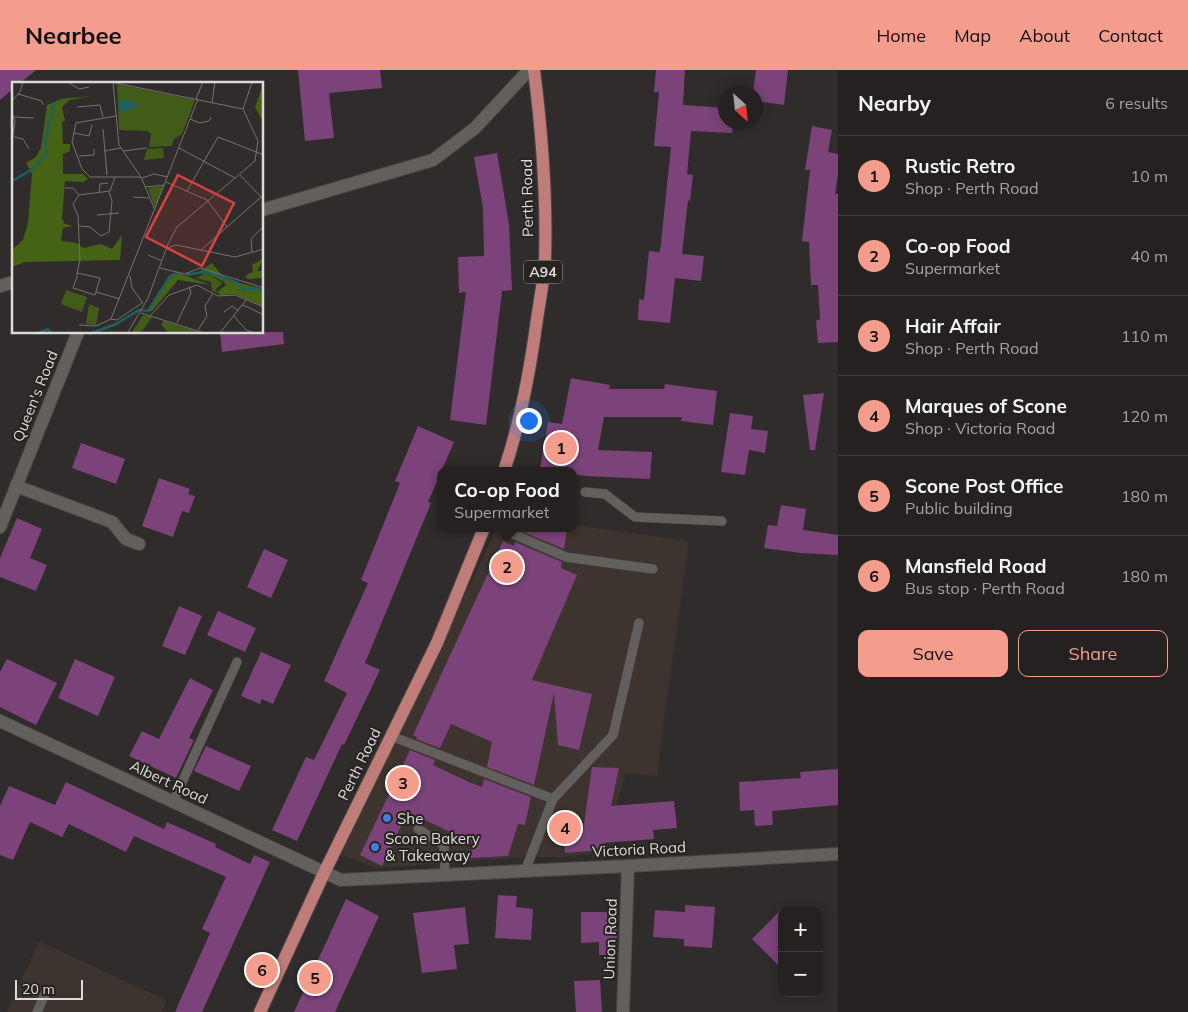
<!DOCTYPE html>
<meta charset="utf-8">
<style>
body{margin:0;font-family:Mulish,sans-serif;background:#2c2929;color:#f1f3f6}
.controls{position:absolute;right:15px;bottom:15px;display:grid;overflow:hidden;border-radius:10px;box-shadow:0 2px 12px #0003}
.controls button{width:45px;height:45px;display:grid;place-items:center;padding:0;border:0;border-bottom:1px solid #413e3e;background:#242120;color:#f1f3f6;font:25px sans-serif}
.compass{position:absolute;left:718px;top:15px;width:45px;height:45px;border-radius:50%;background:#242120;box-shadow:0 2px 12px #0003;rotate:153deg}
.scale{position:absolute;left:15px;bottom:12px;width:68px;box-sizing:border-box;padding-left:5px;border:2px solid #dddbda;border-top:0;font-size:14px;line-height:18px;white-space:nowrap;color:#dddbda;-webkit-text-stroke:4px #262321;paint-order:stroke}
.you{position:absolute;left:528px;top:350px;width:18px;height:18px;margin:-12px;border:4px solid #fff;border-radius:50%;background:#1a73e8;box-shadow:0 0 0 8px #1a73e833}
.badge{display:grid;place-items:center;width:32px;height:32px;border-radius:50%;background:#f59d8d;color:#111;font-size:16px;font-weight:700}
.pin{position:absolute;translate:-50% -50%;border:2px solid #fff;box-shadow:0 1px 5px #0006}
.popup{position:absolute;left:437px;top:397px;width:140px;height:65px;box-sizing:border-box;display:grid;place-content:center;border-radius:10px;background:#242120;filter:drop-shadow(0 1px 4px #0005);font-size:16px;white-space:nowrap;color:#a3a3a5}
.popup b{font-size:19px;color:#f1f3f6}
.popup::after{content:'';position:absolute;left:50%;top:100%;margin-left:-10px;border:10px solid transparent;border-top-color:#242120}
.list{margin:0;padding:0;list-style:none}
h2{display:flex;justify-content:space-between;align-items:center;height:65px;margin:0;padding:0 20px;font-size:21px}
h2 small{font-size:16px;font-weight:400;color:#a3a3a5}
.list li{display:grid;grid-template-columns:32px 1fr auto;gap:15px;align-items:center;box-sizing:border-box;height:80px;padding:0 20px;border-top:1px solid #413e3e}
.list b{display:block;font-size:19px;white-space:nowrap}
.list p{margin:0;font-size:16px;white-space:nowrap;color:#a3a3a5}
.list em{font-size:16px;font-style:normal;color:#a3a3a5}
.actions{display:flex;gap:10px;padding:15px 20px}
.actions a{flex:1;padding:11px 0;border:1px solid #f59d8d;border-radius:10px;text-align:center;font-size:18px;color:#f59d8d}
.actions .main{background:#f59d8d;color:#111}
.map{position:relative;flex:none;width:838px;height:942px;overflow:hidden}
header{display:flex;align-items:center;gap:30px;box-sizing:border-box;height:70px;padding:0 25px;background:#f59d8d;color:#111}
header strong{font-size:24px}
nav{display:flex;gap:28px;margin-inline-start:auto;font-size:18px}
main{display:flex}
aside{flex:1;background:#242120}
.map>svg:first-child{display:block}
</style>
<header>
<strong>Nearbee</strong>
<nav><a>Home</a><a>Map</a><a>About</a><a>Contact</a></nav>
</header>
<main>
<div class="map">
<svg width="838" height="942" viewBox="0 0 838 942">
<rect width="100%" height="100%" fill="#302c2b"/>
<path fill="#3d332f" d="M573,455L689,471L659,686L658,706L626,703L602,783L561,787H525L377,798L341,785L497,458H573Z
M39,871L166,930L162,942H7Z"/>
<path fill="#7b4379" d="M0,0H36L19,14H14V18L0,30Z
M298,0H380L382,18L329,23L334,68L305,71Z
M656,0H685L683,35L726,38V52H733L732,63L691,61L687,104L693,105L690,131L688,130L682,184L704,186L701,211L675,208L670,253L638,250L639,229L644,230L649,181L660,182L671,77L654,76L659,22H654Z
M756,0H788L784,35L756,31V22H753Z
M812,56L832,60L828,82L838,84V104L835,124H838V272L818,273L816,251L820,249L818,215H811L809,172L802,171L810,100H805Z
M497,83L509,154L512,220L502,221L486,355L450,350L466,222L459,223L458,187L484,186L483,138L474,87Z
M220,262H283L284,274L222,282Z
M571,308L610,315L609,319H664L665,314L717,321L713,355L681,351L682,347H604L598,380L652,382L650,409L586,406L573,404V401L540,399L548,352L562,354Z
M824,323L815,380H810L803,325Z
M730,343L753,346L751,359L768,361L765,383L749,380L745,405L721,402Z
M418,356L454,372L428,432L431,433L365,593L380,600L344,675L342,674L297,771L272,760L306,687L314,690L347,623L324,611L368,513L361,510L400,413L395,411Z
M81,373L125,389L116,414L72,398Z
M159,408L190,419L188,424L195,426L189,443L182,441L173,467L142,456Z
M781,435L806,439L803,460L838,465V485L800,483L764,478L768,455L777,456Z
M17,448L42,459L30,488L47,495L36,521L0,507V488Z
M516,458H567L564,479L516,459Z
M503,471L514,476L515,472L562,492L561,498L577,505L532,610L592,624L579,680L558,675L554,623L534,715L487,697L492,672L451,654L440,678L416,669L417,667L413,665Z
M264,479L288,490L271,528L247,517Z
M179,536L202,546L185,585L162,576Z
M218,541L256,558L245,582L207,565Z
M261,582L291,595L273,634L262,629L260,634L241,626Z
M7,589L57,613L36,655L0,637V602Z
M75,589L115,607L98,646L58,628Z
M190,608L213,620L189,668L194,670L176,708L129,686L142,661L159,669Z
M206,676L251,696L239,721L194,701Z
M410,680L435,690L433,695L471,713L482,717L484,709L531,727L525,755L518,754L508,786L470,788L473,773L408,742L382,796L360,785Z
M592,697L619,698L611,736L674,731L677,758L653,760L654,769L603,773L602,780L565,783L563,757L583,761Z
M838,699V735L772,741L773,755L755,756L754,740L740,741L739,712L801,708L800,702Z
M66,712L164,759L167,752L216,774L215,777L250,794L254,785L270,792L202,942H175L210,863L202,859L226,807L134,766L126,782L69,754L62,767L30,752L13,790L0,785V736L9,716L55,735Z
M498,825L517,826L516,837L533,839L531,870L495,868Z
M346,829L379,846L335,942H294Z
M685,835L715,837L712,878L684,876V869L653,867L655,840L685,842Z
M465,837L469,874L454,875L457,899L422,903L413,843Z
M782,839V899L752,869Z
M581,842H607V850H617V885H599V872L581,873Z
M600,910L602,942H576L574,911Z"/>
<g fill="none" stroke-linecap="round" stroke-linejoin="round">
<defs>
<path id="lane" d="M585,422L605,424L635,447L722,451
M499,458L566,487L653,499
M391,666L553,729
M173,732L237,592
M418,759L444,775L445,805
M525,801L553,729L613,665L639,553
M37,942L45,924"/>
<path id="street" d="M262,140L433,90L475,58L529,0
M0,216L14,212
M16,416L112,452L126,469L139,474
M0,457L78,262
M0,651L341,810L628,796L838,784
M623,942L628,796"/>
<path id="primary" d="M504,401C521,351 530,301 537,249C540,229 544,209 545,189C547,126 542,63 534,0
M260,942L324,803L437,573L484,458"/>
</defs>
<use href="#lane" stroke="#4b4847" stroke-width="10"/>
<use href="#street" stroke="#4b4847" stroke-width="14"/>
<use href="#primary" stroke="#4b4847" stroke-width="14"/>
<use href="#lane" stroke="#635f5d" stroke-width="9"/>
<use href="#street" stroke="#635f5d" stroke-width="12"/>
<use href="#primary" stroke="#bf7c79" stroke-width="12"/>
</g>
<g fill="#3f7fe0" stroke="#262321" stroke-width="2">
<circle cx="387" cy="748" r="5"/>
<circle cx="375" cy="777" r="5"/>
</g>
<g text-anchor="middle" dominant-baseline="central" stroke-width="4" stroke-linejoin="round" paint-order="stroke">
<rect fill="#262321" stroke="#a6a4a2" stroke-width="1" x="524" y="190.5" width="38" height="23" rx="4"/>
<g font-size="14" font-weight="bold" fill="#dddbda">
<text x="543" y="202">A94</text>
</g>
<g font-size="15" fill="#dddbda" stroke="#262321">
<text transform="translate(527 128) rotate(-91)">Perth Road</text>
<text transform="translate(35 326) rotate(-68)">Queen's Road</text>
<text transform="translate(359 694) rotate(-64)">Perth Road</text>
<text transform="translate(169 712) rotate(25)">Albert Road</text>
<text transform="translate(639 779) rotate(-3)">Victoria Road</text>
<text transform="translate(610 869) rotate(-88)">Union Road</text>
</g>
<g font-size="15" fill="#dddbda" stroke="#262321" text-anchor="start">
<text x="397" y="748">She</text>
<text x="385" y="768">Scone Bakery<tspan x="385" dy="17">&amp; Takeaway</tspan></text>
</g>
</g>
<g transform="translate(12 12)">
<rect width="251" height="251" fill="#302c2b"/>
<path d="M105,2L183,18L170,52L162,57L160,64L137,65L139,52L135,49L107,48ZM151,66L152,76L132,78L135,67ZM152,104L145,122L142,123L136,106ZM194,191L211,201L204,207L205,211L200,209L199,200L184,196ZM54,208L75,215L70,230L49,222ZM77,222L87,226L84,243L74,242ZM131,233L140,235L129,251L119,252ZM152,239L189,251H156L149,242Z" fill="#425b18"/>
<path d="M251,3L250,27L251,40L243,25ZM79,14L58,18L50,25L53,39L50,40L51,62H58V69L51,72V92H71L76,97L71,100L53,99L50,137L53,142L61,144L51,146L49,159L65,161L71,166L89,162L100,167L110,153L108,178L13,180L0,185V168L11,158L16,141L20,92L14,81L24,75L29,66L35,23L49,17ZM251,177L245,189H251V196L236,197L233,194L241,190L240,183ZM200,181L213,197L251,207V224L223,212L208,213L205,210L214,203L211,199L194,191L182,193ZM166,191L199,203L166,198L140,229L134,230L159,192Z" fill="#466215"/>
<path d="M106,18H117L127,24L108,31Z" fill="#1e6060"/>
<path fill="none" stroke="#1e6060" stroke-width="2.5" d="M0,99L19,88L34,72L33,58L42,22M174,193L195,189L226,201L231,208L244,206L252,211M24,252L36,247L40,252M77,252L104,242L127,228L136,229L158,194L165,191"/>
<path fill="none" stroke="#757271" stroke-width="1" d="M56,0L67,7L77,5M99,0L231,27M101,0L107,63L129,95L143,128M6,12L30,19L31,23M184,17L191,0M0,19L8,10L11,0M200,21L203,0M65,25L88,23L91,35M0,31L3,39L0,60M104,34L64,41L60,60L70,87L78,95H129M2,35L22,36M178,37L188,41L197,39L199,35M91,47L95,93M62,51L77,54L80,43M2,55L11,57L17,67M167,66L223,96M92,69L109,66M111,69L135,66M67,74L82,73V67M228,93L252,118M130,96L142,92L156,95M154,100L195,118L215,145M133,105L153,103M53,106H61L67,113M175,109L206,55L252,73M87,111L88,102L96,101M121,115L137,116M85,133L107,131M67,144L78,145L89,154L97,150L100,119L97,110M155,166L164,163L223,175L252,167M189,168L249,115M240,170L239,157L252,144M136,173L150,179M148,186L173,192L188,186L252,206M65,191L88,196L83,213L61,206L65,195V191L68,178L66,134L61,122L67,113L98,109L103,95M118,194L120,206L131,221M84,210L108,217M231,223L252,233M212,230L220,224L227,229M129,231L195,252M139,233L157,213L185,203L206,214L223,213L252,225M222,234L234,248L246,252M99,237L186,17M165,241L179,211L177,205M67,243L84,244L99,237L105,238L130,221M186,248L195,234L193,224L201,211M115,252L136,216L156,162L165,145L243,79L246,59L231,27L240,0M207,252L234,218"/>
<path fill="#d74343" fill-opacity="0.15" stroke="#d74343" stroke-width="2.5" d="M166,93L222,121L190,184L134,155Z"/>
<rect width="251" height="251" fill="none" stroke="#dddbda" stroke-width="2.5"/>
</g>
</svg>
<div class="controls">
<button>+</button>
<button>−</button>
</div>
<svg class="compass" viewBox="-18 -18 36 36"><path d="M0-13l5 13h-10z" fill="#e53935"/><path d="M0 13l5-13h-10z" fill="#a3a3a5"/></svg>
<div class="scale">20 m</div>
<div class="you"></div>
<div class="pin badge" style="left:561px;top:378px">1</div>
<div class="pin badge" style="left:507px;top:497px">2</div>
<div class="popup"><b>Co-op Food</b>Supermarket</div>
<div class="pin badge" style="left:403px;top:713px">3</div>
<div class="pin badge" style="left:565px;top:758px">4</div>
<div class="pin badge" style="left:315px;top:908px">5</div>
<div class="pin badge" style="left:262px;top:900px">6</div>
</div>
<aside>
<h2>Nearby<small>6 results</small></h2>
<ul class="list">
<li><span class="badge">1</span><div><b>Rustic Retro</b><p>Shop · Perth Road</p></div><em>10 m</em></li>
<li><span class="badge">2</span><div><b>Co-op Food</b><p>Supermarket</p></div><em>40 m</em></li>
<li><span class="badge">3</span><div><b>Hair Affair</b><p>Shop · Perth Road</p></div><em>110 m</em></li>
<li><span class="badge">4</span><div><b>Marques of Scone</b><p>Shop · Victoria Road</p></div><em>120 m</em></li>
<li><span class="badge">5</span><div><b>Scone Post Office</b><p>Public building</p></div><em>180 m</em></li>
<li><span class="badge">6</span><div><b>Mansfield Road</b><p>Bus stop · Perth Road</p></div><em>180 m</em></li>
</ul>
<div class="actions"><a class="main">Save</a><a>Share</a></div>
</aside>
</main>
